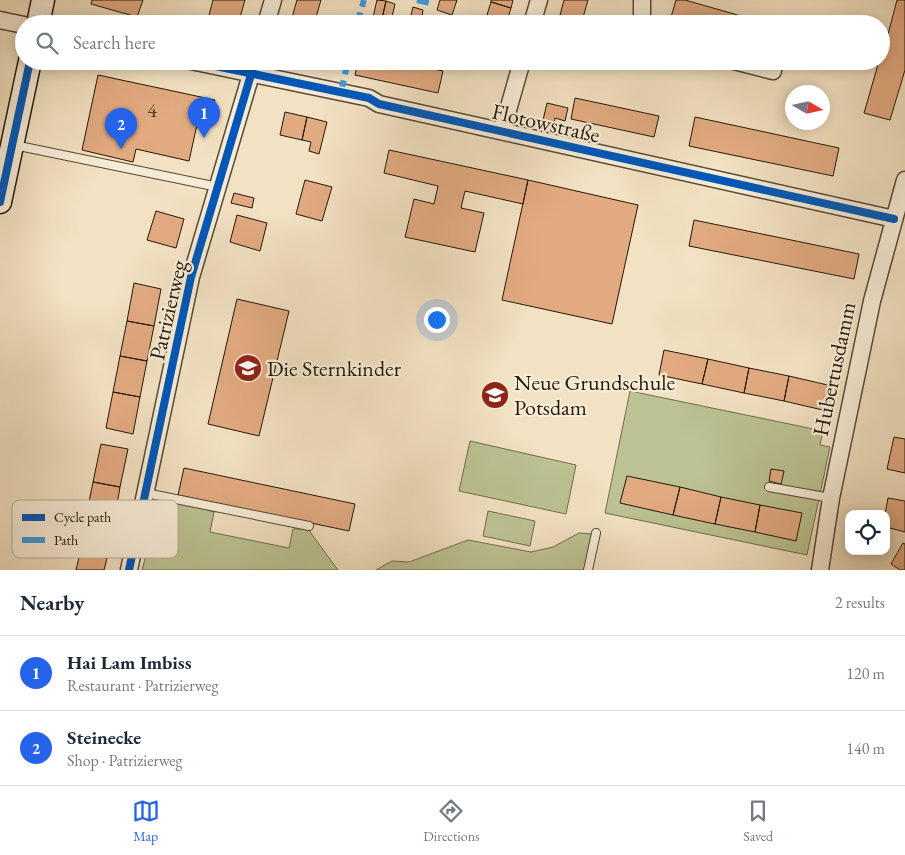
<!DOCTYPE html>
<meta charset="utf-8">
<style>
body{margin:0;font-family:"EB Garamond",serif;background:#f6f6f7;color:#1f2937}
.controls{position:absolute;right:15px;bottom:15px;display:grid;overflow:hidden;border-radius:10px;box-shadow:0 2px 12px #0003}
.controls button{width:45px;height:45px;display:grid;place-items:center;padding:0;border:0;border-bottom:1px solid #e0e1e3;background:#fff;color:#1f2937;font:25px sans-serif}
.compass{position:absolute;left:785px;top:85px;width:45px;height:45px;border-radius:50%;background:#fff;box-shadow:0 2px 12px #0003;rotate:99deg}
.you{position:absolute;left:436px;top:319px;width:18px;height:18px;margin:-12px;border:4px solid #fff;border-radius:50%;background:#1a73e8;box-shadow:0 0 0 8px #1a73e833}
.badge{display:grid;place-items:center;width:32px;height:32px;border-radius:50%;background:#2563eb;color:#fff;font-size:16px;font-weight:700}
.pin{position:absolute;translate:-50% -41px;filter:drop-shadow(0 1px 2px #0008)}
.pin::after{content:'';position:absolute;top:26px;width:18px;height:15px;background:inherit;clip-path:polygon(0 0,100% 0,50% 100%)}
.list{margin:0;padding:0;list-style:none}
h2{display:flex;justify-content:space-between;align-items:center;height:65px;margin:0;padding:0 20px;font-size:21px}
h2 small{font-size:16px;font-weight:400;color:#747a83}
.list li{display:grid;grid-template-columns:32px 1fr auto;gap:15px;align-items:center;box-sizing:border-box;height:75px;padding:0 20px;border-top:1px solid #e0e1e3}
.list b{display:block;font-size:19px;white-space:nowrap}
.list p{margin:0;font-size:16px;white-space:nowrap;color:#747a83}
.list em{font-size:16px;font-style:normal;color:#747a83}
.icon{flex:none;width:28px;height:28px;fill:none;stroke:currentColor;stroke-width:2;stroke-linecap:round;stroke-linejoin:round}
.map{position:relative;flex:none;width:905px;height:570px;overflow:hidden}
.search{position:absolute;background:#fff;box-shadow:0 2px 12px #0003;left:15px;right:15px;top:15px;height:55px;display:flex;align-items:center;gap:12px;box-sizing:border-box;padding:0 18px;border-radius:28px;color:#747a83;font-size:19px}
.sheet{height:215px;background:#fff}
nav{display:flex;justify-content:space-around;align-items:center;box-sizing:border-box;height:70px;border-top:1px solid #e0e1e3;background:#fff;font-size:14px;color:#747a83}
nav a{display:grid;justify-items:center;gap:2px}
nav .on{color:#2563eb}
.map>svg:first-child{display:block}
</style>
<div class="map">
<svg width="905" height="570" viewBox="0 0 905 570">
<rect width="100%" height="100%" fill="#f2e1c2"/>
<filter id="stains"><feTurbulence type="fractalNoise" baseFrequency=".004" numOctaves="4"/><feColorMatrix values="0 0 0 0 .2 0 0 0 0 .09 0 0 0 0 .02 0 0 0 .5 -.17"/></filter>
<radialGradient id="worn" r=".72"><stop offset=".6" stop-color="#630" stop-opacity="0"/><stop offset="1" stop-color="#630" stop-opacity=".3"/></radialGradient>
<path fill="#bcc292" stroke="#706d4d" d="M630,391L823,431L820,445L830,447L807,555L605,513Z
M470,441L576,465L566,514L459,491Z
M175,501L214,512L210,532L289,548L293,529H308L338,570H142L146,555L163,558Z
M488,511L535,521L530,546L483,536Z
M579,533L592,534L584,570H376L392,561L409,562L468,540L531,552L553,547Z"/>
<path fill="#e2aa81" stroke="#231808" d="M92,0H143L137,17L91,4Z
M213,0H245L238,24H224L208,19Z
M297,0H321L314,24L291,21Z
M377,0L386,1L382,18L373,17Z
M440,0H457L452,15L437,10Z
M491,0H513L511,8L491,2Z
M564,0H588L582,21L560,15Z
M676,0H685L769,24H669Z
M897,0H905V70L890,120L864,113L879,61H881Z
M386,1L395,4L392,17L383,15Z
M491,2L511,8L507,21L487,15Z
M413,7L423,10L421,22L410,19Z
M487,15L507,21L506,24H484Z
M560,15L582,21L581,24H557Z
M358,61H394L443,71L438,93L355,75Z
M547,61H571L569,67Z
M98,75L215,100L210,122L198,120L189,161L136,149L133,162L82,150Z
M575,98L659,116L654,137L571,119Z
M547,103L568,108L565,121L555,118L554,123L543,120Z
M285,112L307,117L302,140L280,135Z
M307,117L327,122L319,154L309,151L311,142L302,140Z
M695,117L839,148L833,176L689,146Z
M389,150L528,180L523,204L465,191L461,208L484,213L475,252L405,237L414,199L434,204L438,186L384,173Z
M305,180L332,187L322,221L296,214Z
M528,180L638,205L612,324L502,300Z
M234,193L254,198L252,208L231,203Z
M156,211L184,219L176,248L147,240Z
M237,215L267,223L260,251L230,242Z
M694,220L859,254L854,279L689,246Z
M134,283L161,289L154,326L127,321Z
M237,299L289,311L259,436L208,424Z
M127,321L154,326L147,361L120,356Z
M664,350L708,359L702,384L659,375Z
M120,356L147,361L140,397L113,392Z
M708,359L749,368L744,393L702,384Z
M749,368L789,376L784,401L744,393Z
M789,376L832,386L827,411L784,401Z
M113,392L140,397L133,434L106,428Z
M894,437L905,439V473L887,469Z
M101,444L128,449L120,487L93,482Z
M184,468L355,504L349,531L178,495Z
M771,469L784,471L781,484L769,481Z
M627,476L680,487L673,515L620,503Z
M93,482L120,487L114,522L86,517Z
M680,487L721,497L715,524L673,515Z
M721,497L760,505L755,532L715,524Z
M888,498L905,501V532L886,527L885,514Z
M760,505L802,513L796,541L755,532Z
M86,517L114,522L107,558L80,553Z
M903,543L905,544V570H900L891,564Z
M80,553L107,558L104,570H76Z"/>
<g fill="none" stroke-linecap="round" stroke-linejoin="round">
<defs>
<path id="lane" d="M14,145L218,187
M769,487L831,498
M146,493L309,526
M588,570L596,533"/>
<path id="street" d="M642,0V24
M0,20L24,25
M266,24L273,0
M532,24L539,0
M191,61L369,98L379,104L894,219
M734,61L773,71
M502,131L522,61
M129,570L191,277L255,61
M820,570L831,498L872,301L905,180"/>
<path id="secondary" d="M38,24L43,0
M0,202L30,61"/>
</defs>
<use href="#lane" stroke="#574a36" stroke-width="10"/>
<use href="#street" stroke="#574a36" stroke-width="19"/>
<use href="#secondary" stroke="#231808" stroke-width="25"/>
<use href="#lane" stroke="#f7ecd7" stroke-width="8"/>
<use href="#street" stroke="#f7ecd7" stroke-width="16"/>
<use href="#secondary" stroke="#f7ecd7" stroke-width="22"/>
<path stroke="#3c9add" stroke-width="6" stroke-dasharray="12 6" stroke-linecap="butt" d="M417,0L434,4
M357,24L364,0
M341,92L348,61"/>
<defs>
<path id="cycleway" d="M191,61L369,98L379,104L894,219
M0,202L30,61
M129,570L191,277L255,61"/>
</defs>
<use href="#cycleway" stroke="#f7ecd7" stroke-width="11"/>
<use href="#cycleway" stroke="#0057b8" stroke-width="8"/>
</g>
<defs>
<symbol id="school-disc" viewBox="-11 -11 22 22"><circle r="9.5" fill="#8f2418" stroke="#f7ecd7"/><path d="M0-5L7-2L0 1L-7-2ZM-4 1L0 2.5L4 1V4Q0 6-4 4Z" fill="#fff"/></symbol>
</defs>
<g fill-rule="evenodd">
<use href="#school-disc" x="232" y="352" width="32" height="32"/>
<use href="#school-disc" x="479" y="379" width="32" height="32"/>
</g>
<g text-anchor="middle" dominant-baseline="central" stroke-width="4.5" stroke-linejoin="round" paint-order="stroke">
<g font-size="20" fill="#533c26">
<text x="152" y="110">4</text>
</g>
<g font-size="22" fill="#231808" stroke="#f7ecd7">
<text transform="translate(546 123) rotate(13)">Flotowstraße</text>
<text transform="translate(168 310) rotate(-77)">Patrizierweg</text>
<text transform="translate(834 369) rotate(-78)">Hubertusdamm</text>
</g>
<g font-size="22" fill="#231808" stroke="#f7ecd7" text-anchor="start">
<text x="267" y="368">Die Sternkinder</text>
<text x="514" y="382">Neue Grundschule<tspan x="514" dy="25">Potsdam</tspan></text>
</g>
</g>
<rect x="12" y="500" width="166" height="58" rx="8" fill="#f7ecd7" stroke="#b7ac99" stroke-width="1"/>
<rect x="22" y="514" width="23" height="7" fill="#0057b8"/>
<rect x="22" y="537" width="23" height="6" fill="#3c9add"/>
<g font-size="14" fill="#231808">
<text x="54" y="522">Cycle path</text>
<text x="54" y="545">Path</text>
</g>
<rect width="100%" height="100%" filter="url(#stains)"/>
<rect width="100%" height="100%" fill="url(#worn)"/>
</svg>
<div class="controls">
<button><svg class="icon" aria-label="locate" viewBox="0 0 24 24"><circle cx="12" cy="12" r="6"/><path d="M12 2v4M12 18v4M2 12h4M18 12h4"/></svg></button>
</div>
<svg class="compass" viewBox="-18 -18 36 36"><path d="M0-13l5 13h-10z" fill="#e53935"/><path d="M0 13l5-13h-10z" fill="#747a83"/></svg>
<div class="you"></div>
<div class="pin badge" style="left:204px;top:138px">1</div>
<div class="pin badge" style="left:121px;top:149px">2</div>
<div class="search"><svg class="icon" aria-label="search" viewBox="0 0 24 24"><circle cx="10" cy="10" r="6"/><path d="M15 15l6 6"/></svg>Search here</div>
</div>
<section class="sheet">
<h2>Nearby<small>2 results</small></h2>
<ul class="list">
<li><span class="badge">1</span><div><b>Hai Lam Imbiss</b><p>Restaurant · Patrizierweg</p></div><em>120 m</em></li>
<li><span class="badge">2</span><div><b>Steinecke</b><p>Shop · Patrizierweg</p></div><em>140 m</em></li>
</ul>
</section>
<nav>
<a class="on"><svg class="icon" aria-label="map" viewBox="0 0 24 24"><path d="M3 6l6-2 6 2 6-2v14l-6 2-6-2-6 2zM9 4v14M15 6v14"/></svg>Map</a>
<a><svg class="icon" aria-label="directions" viewBox="0 0 24 24"><path d="M12 3l9 9-9 9-9-9zM9 14v-3h6M13 9l2 2-2 2"/></svg>Directions</a>
<a><svg class="icon" aria-label="saved" viewBox="0 0 24 24"><path d="M7 4h10v16l-5-4-5 4z"/></svg>Saved</a>
</nav>
